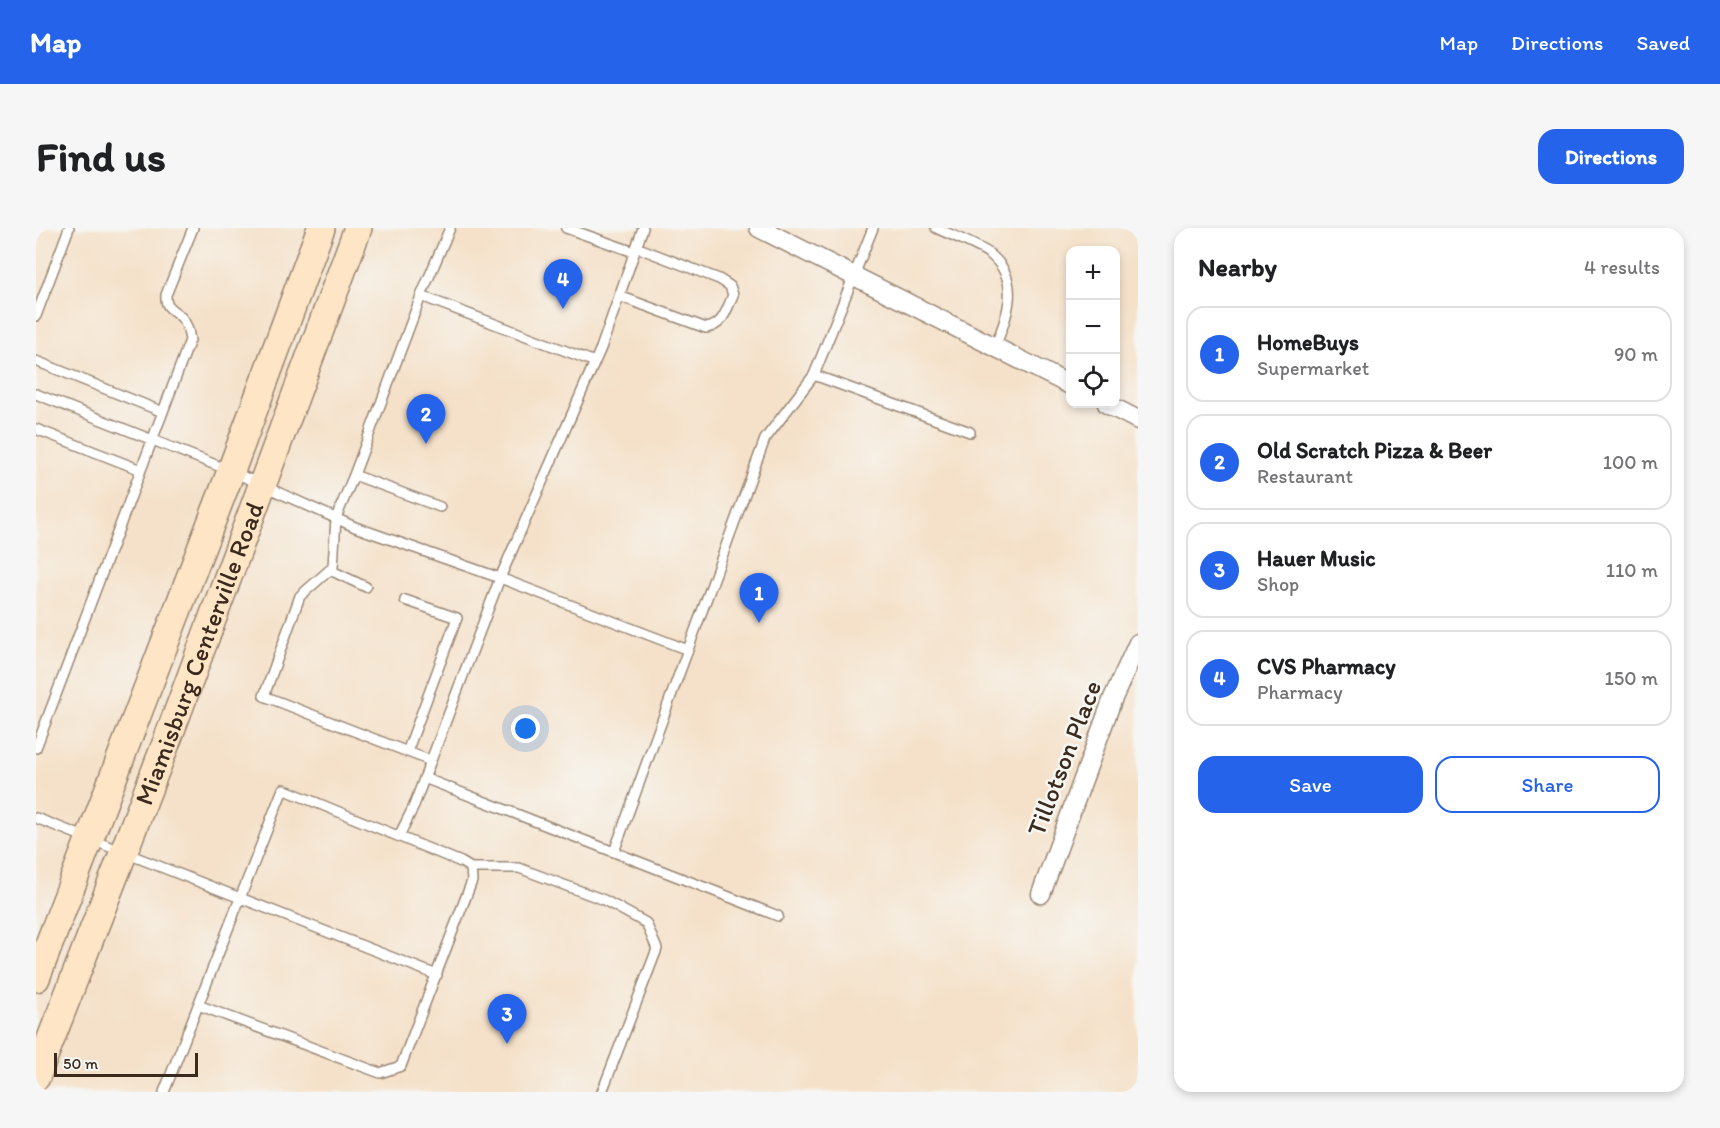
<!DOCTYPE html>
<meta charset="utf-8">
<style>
body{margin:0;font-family:Itim,sans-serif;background:#f6f6f6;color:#202124}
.controls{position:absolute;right:18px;top:18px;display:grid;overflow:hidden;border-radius:12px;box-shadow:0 3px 9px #0003}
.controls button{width:54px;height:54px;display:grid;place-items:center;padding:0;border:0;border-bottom:2px solid #e0e0e0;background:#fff;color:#202124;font:30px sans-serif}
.scale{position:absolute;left:18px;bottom:15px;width:144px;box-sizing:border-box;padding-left:6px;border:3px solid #3b2a1e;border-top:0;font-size:16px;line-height:21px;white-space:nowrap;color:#3b2a1e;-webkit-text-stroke:4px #f6f6f2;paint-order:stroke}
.you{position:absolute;left:490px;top:501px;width:21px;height:21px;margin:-15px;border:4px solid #fff;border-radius:50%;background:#1a73e8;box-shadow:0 0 0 9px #1a73e833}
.badge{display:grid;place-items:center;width:39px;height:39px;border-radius:50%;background:#2563eb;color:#fff;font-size:20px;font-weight:700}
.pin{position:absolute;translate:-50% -50px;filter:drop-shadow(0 2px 3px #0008)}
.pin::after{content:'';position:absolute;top:32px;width:21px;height:18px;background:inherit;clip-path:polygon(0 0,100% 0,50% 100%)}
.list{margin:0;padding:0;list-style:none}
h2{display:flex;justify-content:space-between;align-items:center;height:78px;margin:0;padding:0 24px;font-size:26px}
h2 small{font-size:20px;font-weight:400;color:#757577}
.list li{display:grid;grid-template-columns:39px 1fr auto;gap:18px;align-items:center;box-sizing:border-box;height:96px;margin:0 12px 12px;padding:0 12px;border:2px solid #e0e0e0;border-radius:18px}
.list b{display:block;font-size:22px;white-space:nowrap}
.list p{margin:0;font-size:20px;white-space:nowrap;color:#757577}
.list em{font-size:20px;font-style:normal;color:#757577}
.actions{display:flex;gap:12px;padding:18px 24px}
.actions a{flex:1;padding:14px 0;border:2px solid #2563eb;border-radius:18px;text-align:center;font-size:21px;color:#2563eb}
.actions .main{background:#2563eb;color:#fff}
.icon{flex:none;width:33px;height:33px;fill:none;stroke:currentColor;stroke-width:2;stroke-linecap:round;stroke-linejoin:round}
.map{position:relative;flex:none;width:1102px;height:864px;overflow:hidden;border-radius:18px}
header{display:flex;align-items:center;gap:36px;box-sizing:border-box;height:84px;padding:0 30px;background:#2563eb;color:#fff}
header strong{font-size:28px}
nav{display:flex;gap:33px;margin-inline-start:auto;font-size:21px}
.intro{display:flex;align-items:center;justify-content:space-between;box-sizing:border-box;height:144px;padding:0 36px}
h1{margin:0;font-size:42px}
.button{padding:15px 27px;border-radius:18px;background:#2563eb;color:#fff;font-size:21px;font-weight:700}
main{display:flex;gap:36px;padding:0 36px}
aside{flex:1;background:#fff;border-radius:18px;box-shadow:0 3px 9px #0003}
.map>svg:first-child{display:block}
</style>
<header>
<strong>Map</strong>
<nav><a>Map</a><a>Directions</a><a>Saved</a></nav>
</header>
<div class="intro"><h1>Find us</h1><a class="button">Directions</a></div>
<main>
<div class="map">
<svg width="1102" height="864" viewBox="0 0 1102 864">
<rect width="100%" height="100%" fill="#f6f6f2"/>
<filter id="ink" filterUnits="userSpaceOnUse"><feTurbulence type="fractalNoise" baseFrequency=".0167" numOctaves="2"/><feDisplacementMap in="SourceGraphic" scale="12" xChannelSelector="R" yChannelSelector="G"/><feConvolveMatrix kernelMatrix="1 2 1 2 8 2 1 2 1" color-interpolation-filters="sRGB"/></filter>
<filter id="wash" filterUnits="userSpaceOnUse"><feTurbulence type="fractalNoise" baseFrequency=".008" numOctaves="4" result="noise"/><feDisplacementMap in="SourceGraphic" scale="24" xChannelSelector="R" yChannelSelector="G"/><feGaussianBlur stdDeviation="1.35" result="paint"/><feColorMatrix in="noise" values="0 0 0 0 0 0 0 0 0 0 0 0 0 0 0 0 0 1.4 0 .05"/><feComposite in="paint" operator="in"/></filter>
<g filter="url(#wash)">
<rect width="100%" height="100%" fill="#f5e1c9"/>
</g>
<g filter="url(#ink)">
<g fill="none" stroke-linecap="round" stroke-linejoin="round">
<defs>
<path id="lane" d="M414,0L385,68L559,134
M530,0L598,24
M900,0C913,6 946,19 955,27C986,53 971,88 959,119
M385,68L318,247L404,279
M583,68L670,100C687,98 691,81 697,67L694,58L683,51L600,19
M0,88L33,0
M0,133L127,184
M778,147L934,204
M0,166L195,243L319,299L464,350L652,422
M0,201L105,242
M318,247L300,290L297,339L264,368L228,468L395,533
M294,342L330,359
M369,372L421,390L371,524
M0,520L154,112C153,104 151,95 145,89C137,81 129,81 130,67L157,0
M388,550L742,688
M0,590L401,747
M363,608L377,580L464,350L565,120L607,0
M578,624L729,211L778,147L837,0
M435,640H483L568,672L610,695L621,721L566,864
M128,864L247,561L425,634L435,640L436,653L365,838L344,845L162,777"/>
<path id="street" d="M723,0L1034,157
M1071,176L1102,192
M1005,666L1077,470L1102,415"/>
<g id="secondary">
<path d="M0,750L195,243L285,0"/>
<path id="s1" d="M0,849L129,518L322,0"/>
</g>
</defs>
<use href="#lane" stroke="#988674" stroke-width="12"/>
<use href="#street" stroke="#988674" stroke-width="21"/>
<use href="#secondary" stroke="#988674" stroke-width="30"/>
<use href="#lane" stroke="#fff" stroke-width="9"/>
<use href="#street" stroke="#fff" stroke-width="18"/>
<use href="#secondary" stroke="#fee5c5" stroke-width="27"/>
</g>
</g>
<g text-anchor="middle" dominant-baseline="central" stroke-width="5" stroke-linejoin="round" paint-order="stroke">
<g font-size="26" fill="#3b2a1e" stroke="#f6f6f2">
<text stroke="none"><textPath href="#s1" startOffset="454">Miamisburg Centerville Road</textPath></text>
<text transform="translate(1028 530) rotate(-69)">Tillotson Place</text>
</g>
</g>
</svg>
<div class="controls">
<button>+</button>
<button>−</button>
<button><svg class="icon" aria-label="locate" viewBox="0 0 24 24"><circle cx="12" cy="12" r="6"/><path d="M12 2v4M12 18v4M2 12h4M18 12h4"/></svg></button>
</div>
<div class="scale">50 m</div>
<div class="you"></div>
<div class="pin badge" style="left:723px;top:395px">1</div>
<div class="pin badge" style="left:390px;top:216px">2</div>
<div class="pin badge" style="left:471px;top:816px">3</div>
<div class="pin badge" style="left:527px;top:81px">4</div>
</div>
<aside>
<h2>Nearby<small>4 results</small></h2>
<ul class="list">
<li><span class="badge">1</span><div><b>HomeBuys</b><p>Supermarket</p></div><em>90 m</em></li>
<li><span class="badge">2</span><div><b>Old Scratch Pizza &amp; Beer</b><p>Restaurant</p></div><em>100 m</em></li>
<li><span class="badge">3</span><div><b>Hauer Music</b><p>Shop</p></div><em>110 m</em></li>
<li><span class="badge">4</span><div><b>CVS Pharmacy</b><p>Pharmacy</p></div><em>150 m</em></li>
</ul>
<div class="actions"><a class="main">Save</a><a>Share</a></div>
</aside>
</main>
